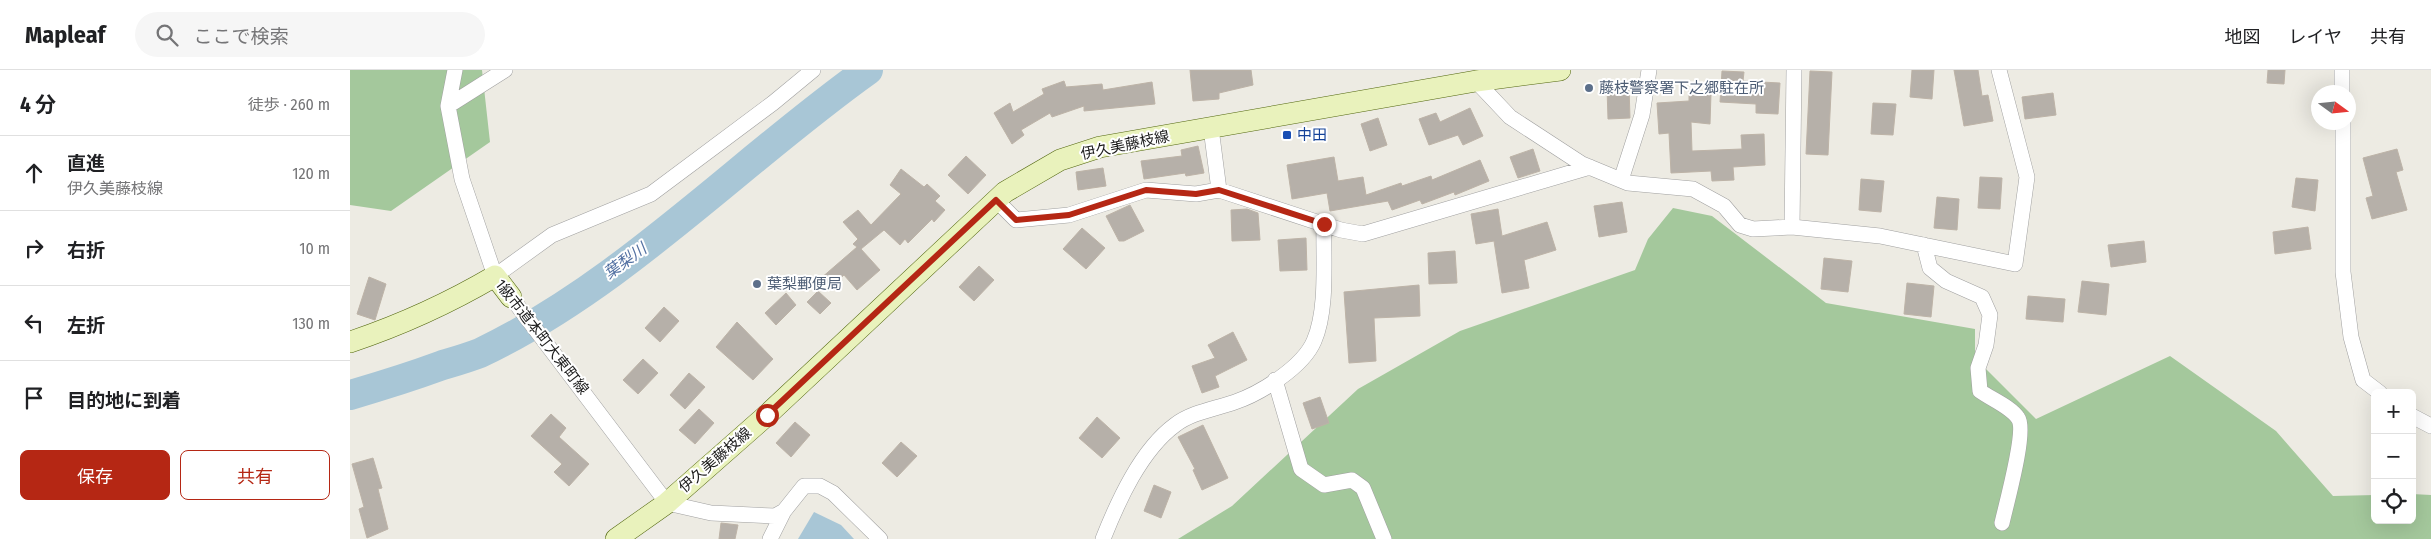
<!DOCTYPE html>
<html lang="ja">
<meta charset="utf-8">
<style>
body{margin:0;font-family:"Fira Sans Condensed","Noto Sans JP",sans-serif;background:#f6f6f6;color:#202124}
.controls{position:absolute;right:15px;bottom:15px;display:grid;overflow:hidden;border-radius:8px;box-shadow:0 5px 20px #0002}
.controls button{width:45px;height:45px;display:grid;place-items:center;padding:0;border:0;border-bottom:1px solid #e0e0e0;background:#fff;color:#202124;font:25px sans-serif}
.compass{position:absolute;left:1961px;top:15px;width:45px;height:45px;border-radius:50%;background:#fff;box-shadow:0 5px 20px #0002;rotate:105deg}
.stop{position:absolute;width:15px;height:15px;margin:-11px;border:4px solid #b52714;border-radius:50%;background:#fff}
.stop.end{background:#b52714;border-color:#fff;box-shadow:0 1px 5px #0008}
.list{margin:0;padding:0;list-style:none}
h2{display:flex;justify-content:space-between;align-items:center;height:65px;margin:0;padding:0 20px;font-size:21px}
h2 small{font-size:16px;font-weight:400;color:#757577}
.list li{display:grid;grid-template-columns:32px 1fr auto;gap:15px;align-items:center;box-sizing:border-box;height:75px;padding:0 20px;border-top:1px solid #e0e0e0}
.list b{display:block;font-size:19px;white-space:nowrap}
.list p{margin:0;font-size:16px;white-space:nowrap;color:#757577}
.list em{font-size:16px;font-style:normal;color:#757577}
.actions{display:flex;gap:10px;padding:15px 20px}
.actions a{flex:1;padding:11px 0;border:1px solid #b52714;border-radius:8px;text-align:center;font-size:18px;color:#b52714}
.actions .main{background:#b52714;color:#fff}
.icon{flex:none;width:28px;height:28px;fill:none;stroke:currentColor;stroke-width:2;stroke-linecap:round;stroke-linejoin:round}
.map{position:relative;flex:none;width:2081px;height:469px;overflow:hidden}
header{display:flex;align-items:center;gap:30px;box-sizing:border-box;height:70px;padding:0 25px;background:#fff;border-bottom:1px solid #e0e0e0}
header strong{font-size:24px}
nav{display:flex;gap:28px;margin-inline-start:auto;font-size:18px}
.search{width:350px;height:45px;background:#f6f6f6;display:flex;align-items:center;gap:12px;box-sizing:border-box;padding:0 18px;border-radius:28px;color:#757577;font-size:19px}
main{display:flex}
aside{flex:1;background:#fff}
.map>svg:first-child{display:block}
</style>
<header>
<strong>Mapleaf</strong>
<div class="search"><svg class="icon" aria-label="search" viewBox="0 0 24 24"><circle cx="10" cy="10" r="6"/><path d="M15 15l6 6"/></svg>ここで検索</div>
<nav><a>地図</a><a>レイヤ</a><a>共有</a></nav>
</header>
<main>
<aside>
<h2>4 分<small>徒歩 · 260 m</small></h2>
<ul class="list">
<li><svg class="icon" aria-label="ahead" viewBox="0 0 24 24"><path d="M12 20V5M6 11l6-6 6 6"/></svg><div><b>直進</b><p>伊久美藤枝線</p></div><em>120 m</em></li>
<li><svg class="icon" aria-label="right" viewBox="0 0 24 24"><path d="M7 20v-9h11M14 6l5 5-5 5"/></svg><div><b>右折</b></div><em>10 m</em></li>
<li><svg class="icon" aria-label="left" viewBox="0 0 24 24"><path d="M17 20v-9H6M10 6l-5 5 5 5"/></svg><div><b>左折</b></div><em>130 m</em></li>
<li><svg class="icon" aria-label="arrive" viewBox="0 0 24 24"><path d="M6 21V4h12l-3 4 3 4H6"/></svg><div><b>目的地に到着</b></div></li>
</ul>
<div class="actions"><a class="main">保存</a><a>共有</a></div>
</aside>
<div class="map">
<svg width="2081" height="469" viewBox="0 0 2081 469">
<rect width="100%" height="100%" fill="#edebe3"/>
<path fill="#a4c89c" d="M0,0H132L140,72L41,141L0,135Z
M1323,138L1362,146L1476,233L1625,259V288L1686,349L1820,286L1926,361L1983,426L2025,425V450H2062V424L2081,425V469H828L882,436L1008,319L1110,261L1285,200L1298,169Z"/>
<path fill="#a8c6d6" d="M464,442L491,455L504,469H448Z"/>
<g fill="none" stroke-linecap="round" stroke-linejoin="round">
<path stroke="#a8c6d6" stroke-width="5" d="M497,15L506,0"/>
<path stroke="#a8c6d6" stroke-width="30" d="M0,325C31,316 60,307 90,296C103,292 117,288 130,283C273,215 390,91 518,0"/>
</g>
<path fill="#b6b0a9" stroke="#bdb3a7" d="M840,0H901L903,15L869,23V29L843,31Z
M1562,0H1584L1582,29L1560,27Z
M1604,0H1628L1632,26L1638,25L1643,51L1614,56Z
M1918,0H1935L1934,14L1917,13Z
M1372,1L1394,2L1393,11L1430,13L1428,44L1406,43V34L1370,32Z
M1460,1L1482,2L1478,85L1456,84Z
M714,11L716,17L752,14L753,20L802,12L805,34L734,41V36L702,47L700,43L671,60L674,65L662,74L644,43L660,33L663,42L694,24L692,19Z
M1279,17L1280,48L1258,49L1257,18Z
M1339,21L1361,23L1360,54L1341,52L1342,81L1392,79L1391,65L1414,64L1415,95L1383,97L1384,110L1362,111L1361,101L1321,103L1319,63L1309,64L1307,33L1339,31Z
M1703,23L1706,45L1675,49L1672,27Z
M1523,33L1546,34L1543,65L1521,64Z
M1120,38L1133,66L1113,75L1108,65L1079,75L1069,49L1086,43L1090,52Z
M1028,48L1037,75L1020,81L1011,54Z
M848,76L854,103L836,106L835,103L794,109L791,91L832,86L831,80Z
M1183,79L1190,101L1168,108L1160,87Z
M2047,79L2053,100L2046,102L2057,140L2022,149L2016,128L2023,126L2013,88Z
M616,86L636,105L618,124L598,105Z
M984,87L988,111L1013,107L1016,125L1051,113L1052,116L1081,106L1082,110L1130,90L1139,111L1105,125L1104,122L1072,134L1070,130L1042,140L1038,131L980,141L977,123L942,129L937,95Z
M753,98L756,116L728,120L726,102Z
M551,99L574,117L577,114L590,126L585,131L595,140L584,152L582,149L558,173L555,169L550,175L534,160L511,179L530,200L507,220L494,205L479,218L470,209L507,177L503,174L508,169L493,152L508,140L521,155L551,124L540,115Z
M1630,107L1652,108L1650,139L1628,138Z
M1946,108L1968,110L1965,141L1942,137Z
M1511,109L1534,111L1531,142L1509,140Z
M1587,127L1609,129L1607,160L1584,158Z
M1272,132L1277,162L1249,167L1244,136Z
M780,135L794,161L774,171H769L756,146Z
M897,139L908,143L910,170L882,171L881,140Z
M1148,139L1152,166L1197,152L1206,180L1174,190L1179,218L1152,223L1144,171L1126,174L1121,144Z
M1958,157L1961,179L1925,184L1923,162Z
M732,158L755,178L736,199L713,179Z
M956,168L957,200L930,201L928,170Z
M1794,171L1796,192L1761,197L1758,175Z
M1105,181L1107,213L1079,214L1078,183Z
M1474,188L1502,191L1498,222L1471,219Z
M629,196L644,210L624,231L609,217Z
M19,207L36,214L25,250L7,244Z
M1732,211L1759,214L1756,245L1728,242Z
M1557,213L1584,216L1581,247L1554,244Z
M1069,215L1070,246L1024,248L1026,291L999,293L994,222Z
M468,221L481,233L470,244L457,232Z
M436,223L446,235L426,255L415,243Z
M1678,226L1715,229L1713,252L1676,249Z
M314,237L329,251L310,272L295,258Z
M387,252L423,289L403,310L366,277Z
M883,262L897,290L865,306L869,317L852,323L842,296L865,288L858,275Z
M293,289L308,303L288,324L273,310Z
M339,303L355,317L335,339L320,325Z
M970,327L979,353L962,359L953,333Z
M349,339L364,353L345,374L329,360Z
M201,344L216,358L209,367L239,394L219,416L204,402L212,394L181,366Z
M747,347L770,368L752,388L729,368Z
M445,352L460,365L441,387L426,373Z
M853,355L878,408L852,420L843,400L845,399L828,367Z
M551,372L567,386L547,407L532,393Z
M23,388L32,418L28,419L38,459L17,468L9,439L14,437L2,394Z
M804,415L821,422L811,448L794,441Z
M371,453L388,455L385,469H369Z"/>
<g fill="none" stroke-linecap="round" stroke-linejoin="round">
<defs>
<path id="street" d="M105,0L98,36L112,109L145,206L202,165L301,124L423,33L463,0
M1992,0V22
M1126,11L1160,47L1232,94L1278,113L1343,119L1374,136L1390,155L1403,159L1442,157L1530,166L1665,194L1677,107L1649,0
M98,36L155,0
M1993,52V202L2001,267L2013,310L2030,323
M861,58L869,120L991,160L1013,164L1240,97
M1271,110L1292,45L1299,0
M646,130L666,150L719,145L796,120L846,124L869,120
M1442,157L1444,0
M1574,175L1580,198L1596,211L1632,227L1640,245L1636,275L1628,298L1630,321C1641,329 1661,337 1668,348C1677,360 1656,435 1652,453
M161,227L317,433L361,443L425,446L434,441L454,416H470L483,423L530,469
M925,310L951,399L974,415L1002,410L1013,418L1034,469
M2062,346L2081,356
M420,469L434,441
M753,469C768,431 791,380 825,355C842,342 865,339 885,332C911,323 953,297 964,271C978,239 973,189 974,154"/>
<path id="secondary" d="M0,272C51,255 99,233 145,206L161,227
M266,469L317,433L417,345L655,122L710,90L750,77L1126,11L1210,0"/>
</defs>
<use href="#street" stroke="#a0a0a0" stroke-width="16"/>
<use href="#secondary" stroke="#536710" stroke-width="22"/>
<use href="#street" stroke="#fff" stroke-width="15"/>
<use href="#secondary" stroke="#e9f2bc" stroke-width="21"/>
</g>
<g fill="none" stroke-linecap="round" stroke-linejoin="round">
<path stroke="#b52714" stroke-width="6" d="M417,345L646,130L666,150L719,145L796,120L846,124L869,120L974,154"/>
</g>
<g fill="#5c6f8a" stroke="#fff" stroke-width="2">
<circle cx="1239" cy="18" r="5"/>
<circle cx="407" cy="214" r="5"/>
</g>
<rect fill="#1a4fb4" stroke="#fff" stroke-width="2" x="932" y="60" width="10" height="10" rx="2.5"/>
<g text-anchor="middle" dominant-baseline="central" stroke-width="4" stroke-linejoin="round" paint-order="stroke">
<g font-size="15" fill="#4e5e75" stroke="#fff" text-anchor="start">
<text x="1249" y="18">藤枝警察署下之郷駐在所</text>
<text x="417" y="214">葉梨郵便局</text>
</g>
<g font-size="15" fill="#164399" stroke="#fff" text-anchor="start">
<text x="947" y="65">中田</text>
</g>
<g font-size="15" fill="#1c1c1c" stroke="#fff">
<text transform="translate(775 75) rotate(-12)">伊久美藤枝線</text>
<text transform="translate(192 267) rotate(52)">1級市道本町大東町線</text>
<text transform="translate(365 390) rotate(-41)">伊久美藤枝線</text>
</g>
<g font-size="16" font-style="italic" fill="#5371a2" stroke="#fff">
<text transform="translate(275 191) rotate(-36)">葉梨川</text>
</g>
</g>
</svg>
<div class="controls">
<button>+</button>
<button>−</button>
<button><svg class="icon" aria-label="locate" viewBox="0 0 24 24"><circle cx="12" cy="12" r="6"/><path d="M12 2v4M12 18v4M2 12h4M18 12h4"/></svg></button>
</div>
<svg class="compass" viewBox="-18 -18 36 36"><path d="M0-13l5 13h-10z" fill="#e53935"/><path d="M0 13l5-13h-10z" fill="#757577"/></svg>
<div class="stop" style="left:417px;top:345px"></div>
<div class="stop end" style="left:974px;top:154px"></div>
</div>
</main>
